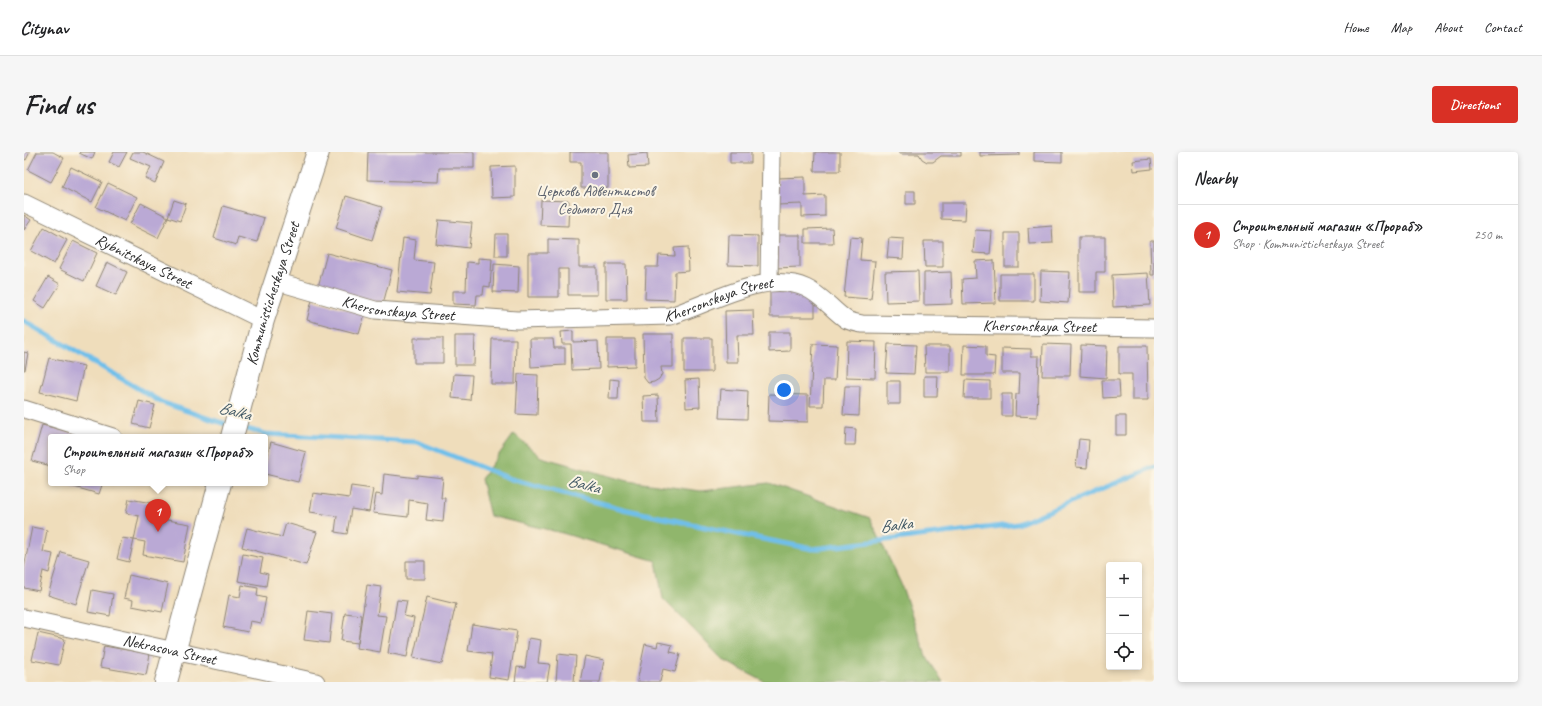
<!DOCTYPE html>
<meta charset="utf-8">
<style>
body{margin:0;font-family:Caveat,sans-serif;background:#f6f6f6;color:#202124}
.controls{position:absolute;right:12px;bottom:12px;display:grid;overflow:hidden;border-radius:4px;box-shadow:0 2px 6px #0003}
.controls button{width:36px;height:36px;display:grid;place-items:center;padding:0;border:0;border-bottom:1px solid #e0e0e0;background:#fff;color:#202124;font:20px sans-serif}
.you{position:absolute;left:760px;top:238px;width:14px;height:14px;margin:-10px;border:3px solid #fff;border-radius:50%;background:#1a73e8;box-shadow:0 0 0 6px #1a73e833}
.badge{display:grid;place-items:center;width:26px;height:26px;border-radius:50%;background:#d93025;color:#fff;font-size:13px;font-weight:700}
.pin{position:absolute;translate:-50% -33px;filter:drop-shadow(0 1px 2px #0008)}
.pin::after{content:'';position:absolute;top:21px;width:14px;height:12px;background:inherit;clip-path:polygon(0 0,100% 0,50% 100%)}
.popup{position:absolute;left:24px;top:282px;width:220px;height:52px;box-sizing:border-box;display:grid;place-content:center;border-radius:4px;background:#fff;filter:drop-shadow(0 1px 3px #0005);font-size:13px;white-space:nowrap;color:#757577}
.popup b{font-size:15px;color:#202124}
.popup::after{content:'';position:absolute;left:50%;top:100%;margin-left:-8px;border:8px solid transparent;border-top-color:#fff}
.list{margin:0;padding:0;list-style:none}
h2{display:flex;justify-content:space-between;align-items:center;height:52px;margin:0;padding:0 16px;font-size:17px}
h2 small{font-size:13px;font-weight:400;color:#757577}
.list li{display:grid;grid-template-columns:26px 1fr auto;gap:12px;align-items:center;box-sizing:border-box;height:60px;padding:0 16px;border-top:1px solid #e0e0e0}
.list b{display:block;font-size:15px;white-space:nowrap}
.list p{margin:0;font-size:13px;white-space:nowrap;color:#757577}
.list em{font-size:13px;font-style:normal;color:#757577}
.icon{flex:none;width:22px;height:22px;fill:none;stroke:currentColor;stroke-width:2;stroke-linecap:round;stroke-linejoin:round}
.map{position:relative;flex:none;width:1130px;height:530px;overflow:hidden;border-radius:4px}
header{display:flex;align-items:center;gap:24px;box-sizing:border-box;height:56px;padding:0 20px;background:#fff;border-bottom:1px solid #e0e0e0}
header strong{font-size:19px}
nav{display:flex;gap:22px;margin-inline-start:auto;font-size:14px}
.intro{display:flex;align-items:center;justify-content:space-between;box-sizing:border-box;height:96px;padding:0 24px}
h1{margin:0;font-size:28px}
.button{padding:10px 18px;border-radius:4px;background:#d93025;color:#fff;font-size:14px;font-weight:700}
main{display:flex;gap:24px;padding:0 24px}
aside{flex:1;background:#fff;border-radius:4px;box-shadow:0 2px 6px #0003}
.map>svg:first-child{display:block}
</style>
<header>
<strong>Citynav</strong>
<nav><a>Home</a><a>Map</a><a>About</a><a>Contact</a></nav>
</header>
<div class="intro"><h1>Find us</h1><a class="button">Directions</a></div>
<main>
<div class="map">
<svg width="1130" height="530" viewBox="0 0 1130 530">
<rect width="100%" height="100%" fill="#fcf5e5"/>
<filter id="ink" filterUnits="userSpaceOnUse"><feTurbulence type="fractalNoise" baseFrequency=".025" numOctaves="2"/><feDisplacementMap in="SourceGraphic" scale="8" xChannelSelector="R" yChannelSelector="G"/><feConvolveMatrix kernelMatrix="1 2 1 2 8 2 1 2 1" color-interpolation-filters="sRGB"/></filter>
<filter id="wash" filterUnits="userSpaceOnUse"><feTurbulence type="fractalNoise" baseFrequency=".012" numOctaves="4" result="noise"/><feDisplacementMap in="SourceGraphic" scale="16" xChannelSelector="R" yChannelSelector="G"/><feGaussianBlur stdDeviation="0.9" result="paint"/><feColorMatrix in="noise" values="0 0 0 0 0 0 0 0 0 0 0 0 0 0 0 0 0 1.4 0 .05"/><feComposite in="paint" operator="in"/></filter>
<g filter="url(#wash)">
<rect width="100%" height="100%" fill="#efddbb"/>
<path fill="#90b66c" stroke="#5e704c" d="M490,282L517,305L603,329L677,339L745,331L846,366L877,432L902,504L919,530H741L699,508L670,478L639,447L632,409L538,381L466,364L457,327Z"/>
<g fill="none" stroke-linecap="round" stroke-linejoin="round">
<path stroke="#6fbfea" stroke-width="5" d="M0,169L137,250L189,268L205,273
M215,275L242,282L393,290L487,327L599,357L718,383L789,397L994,372L1130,315"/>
</g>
<g id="blocks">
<path fill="#baa9d5" d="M0,0H6L2,8L0,7Z
M13,0H29L40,6L27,30L4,18Z
M56,0H71L68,7L55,1Z
M90,0H103L95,15L85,10Z
M109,0H119L140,10L131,31L121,26L127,15L106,6Z
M344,0H450V16H415L414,30L343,28Z
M546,0H584V36H557V10H546Z
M706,0H727V11H706Z
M791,0H816V19H790Z
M875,0H937V4H917L909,10H903L898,7L895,2H875Z
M956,0H995V3L956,4Z
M1010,0H1038V10L1010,9Z
M623,1L624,15L605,16L604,3Z
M1127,7L1128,17L1110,19L1109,9Z
M491,14V45L468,46L467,15Z
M47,15L78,30L68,50L38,35Z
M781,25V44L801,43V64L778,65V52L753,53V26Z
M84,31L113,45L101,69L72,55Z
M882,39H891V52H882Z
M322,44L358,55L348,88L312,76Z
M150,48L162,52L156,69L144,65Z
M517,48L545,49L544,74L516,73Z
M117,51L144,65L134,86L106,72Z
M917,51H942L941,68L917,67Z
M199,54L240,66L233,90L214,85L212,93L190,86Z
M0,63L7,68L0,78Z
M415,68L448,71L445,96L412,92Z
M1028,74L1029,91L1005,92L1004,76Z
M20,75L43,88L30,112L7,99Z
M808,76L809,91H781V77Z
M951,78L968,79L966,102L949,101Z
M981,81H995V115H981Z
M472,82H483V104H471Z
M705,83L734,84V114L704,113Z
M750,83H776V115L751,116Z
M826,85L838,86L836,108L851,109L847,147L820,145Z
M1055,85H1081V120H1072V140H1055Z
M379,86L392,88L390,108L410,110L406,143L373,140Z
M865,86L880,87L879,107L863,106Z
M524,87L555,88V115H573V143H544V117H535V145H504V101H524Z
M49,89L73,101L60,129L35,117Z
M900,89H919V115H901Z
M1126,89H1130V123H1127Z
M664,95L665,119L651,120L650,148L621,147L622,115H634L635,103L651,104L650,96Z
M303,101L368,118L359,152L294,135Z
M454,106L468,107L466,135L460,134L459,143H453L452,153L429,152V139H442L443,110L454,111Z
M970,108L972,151L939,152L938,127L952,126L951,109Z
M83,110L103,120L92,143L72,134Z
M470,112L495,114L494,141L469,140Z
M582,112H602L603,147H582Z
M894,119L895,149L862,150L861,120Z
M1017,119L1046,120L1044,151L1016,149Z
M927,120L928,152L900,153V121Z
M1124,121L1126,153L1089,155L1088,123Z
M976,122H1010V149H976Z
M24,125L36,132L21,156L10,149Z
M746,137L782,138V145L791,146V165H746Z
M288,148L341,162L335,182L283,168Z
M729,158L730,183H713L714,210H702L701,159Z
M549,179V190L574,189L575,217L548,218L547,192H538L537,180Z
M745,180H766V199L745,200Z
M619,182H649V215H637L638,222L635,227L630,230L624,231L620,226Z
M431,184H451L450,213H431Z
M390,186H419V211H390Z
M660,186H688V220H660Z
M468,187H492L491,232H467Z
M506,187H529L530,196H541V213L507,215Z
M583,187H611V214L583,215Z
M823,189L852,190L851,226L822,225Z
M789,192L813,193L811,228H800L799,254H786Z
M864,192L892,193L890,222L862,221Z
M1019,192L1047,193L1046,224H1018Z
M940,193L962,194V204L971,205L970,223H939Z
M1057,193L1083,194L1082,226L1056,224Z
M900,194H926V220H901Z
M1095,194H1123L1124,248H1108V222H1095Z
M978,196L1007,197V204H1015L1013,265L991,264L992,242H995L996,221H978Z
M0,200L4,201L1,218H0Z
M25,206L60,214L52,249L16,240Z
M430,222L448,223L446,248L428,246Z
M494,222L514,223L513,263L492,262Z
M900,224H914L913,245H900Z
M586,227L595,228L594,247H585Z
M675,227L676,255L662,256L661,228Z
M941,228L966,229V246H940Z
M1078,228H1095L1096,245L1079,246Z
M863,229H876V252H863Z
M821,234H836L835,264L819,263Z
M697,237L724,239L723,267L695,266Z
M745,242L784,243V270L744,269Z
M978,242H988V264H978Z
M634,243L635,270H620L619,244Z
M115,249L131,253L125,276L109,272Z
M1092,264H1102V283H1092Z
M18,273L50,281L49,285H27V314L8,309Z
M822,276L832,277L831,293H821Z
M1055,287L1065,288L1063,316L1052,315Z
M247,290L282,300L274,330L241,322V312Z
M360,322L393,326V323L419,326L417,346H421L419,370L402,368L404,351L385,348L384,365L349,361L352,342L358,343Z
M36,331H72L78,333L75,342Z
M327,334L349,337L345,360L327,357L323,382L311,380L313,364L286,360L289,341L325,346Z
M105,347L134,352L132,366L166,372L159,410L119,403L121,390L110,388L115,364L102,361Z
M262,371L293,380L282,413L218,395L223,376L258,385Z
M8,375L23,378L19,400L29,402L25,421L19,419L15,439L0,436V416Z
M98,386L110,388L105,410L93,407Z
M37,400L65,408L52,452L24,443Z
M219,402L239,406L236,420L244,422L242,434L214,429Z
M382,409H401V427H382Z
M105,423L144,432L138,460L108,454L109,448L100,446Z
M218,433L234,436L233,444L242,446L237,471L226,469L224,480L199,475L205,443L216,445Z
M343,433L357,435L353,463L362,464L356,500L333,496Z
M68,438L89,442L86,464L64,460Z
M403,445L432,452L418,512L389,506Z
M373,448L383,449L380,464L390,466L383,505L364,501Z
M284,459L308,462L305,491L280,488Z
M321,461L337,463L334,491L317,489Z
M448,472L493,479L485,528L465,525L468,502L444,499Z
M14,481L41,487L35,513L8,508Z
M505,486L517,488L514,511L526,512L523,530H491L493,515L501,516Z
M634,490L648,493L646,500L656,502L651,520L639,517L636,530H613L621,492L633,495Z
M80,494L126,502L122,523L76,515Z
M534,502L552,504L550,530H532Z
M561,504L580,508L576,530H556Z"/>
</g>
</g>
<g filter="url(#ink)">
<use href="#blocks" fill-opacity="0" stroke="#8d8473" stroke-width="1"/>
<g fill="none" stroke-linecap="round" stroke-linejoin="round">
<defs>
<g id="minor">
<path id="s1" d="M0,51L239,168"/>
<path id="s2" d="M251,129L351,158L493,168L646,164C686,152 741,117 782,136C798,143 809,159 823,168C827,170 833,171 838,172L1130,176"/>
<path d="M745,130L747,0"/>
<path d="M0,257L89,285"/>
<path id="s3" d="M0,466L292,530"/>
</g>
<g id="secondary">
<path id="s4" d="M208,285L239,168L294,0"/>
<path d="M142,530L196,331"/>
</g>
</defs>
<use href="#minor" stroke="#8d8473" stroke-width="19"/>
<use href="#secondary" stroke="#8d8473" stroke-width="24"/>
<use href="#minor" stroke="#fff" stroke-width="17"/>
<use href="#secondary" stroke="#fff" stroke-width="22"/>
</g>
</g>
<circle fill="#6b7280" stroke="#fcf5e5" stroke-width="1.5" cx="571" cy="23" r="4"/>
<g text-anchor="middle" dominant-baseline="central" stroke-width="4" stroke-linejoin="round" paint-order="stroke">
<g font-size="16" fill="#5b616d" stroke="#fcf5e5">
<text x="571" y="39">Церковь Адвентистов<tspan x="571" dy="18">Седьмого Дня</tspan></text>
</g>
<g font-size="16" fill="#2b2b2b" stroke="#fcf5e5">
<text stroke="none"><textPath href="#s1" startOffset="133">Rybnitskaya Street</textPath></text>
<text stroke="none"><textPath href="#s4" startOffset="149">Kommunisticheskaya Street</textPath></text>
<text stroke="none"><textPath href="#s2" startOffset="451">Khersonskaya Street</textPath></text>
<text stroke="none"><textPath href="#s2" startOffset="127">Khersonskaya Street</textPath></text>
<text stroke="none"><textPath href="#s2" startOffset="787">Khersonskaya Street</textPath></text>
<text stroke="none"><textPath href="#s3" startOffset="149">Nekrasova Street</textPath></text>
</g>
<g font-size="17" font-style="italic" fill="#3f5764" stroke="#fcf5e5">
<text transform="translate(211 259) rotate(15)">Balka</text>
<text transform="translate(560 332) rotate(15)">Balka</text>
<text transform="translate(872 373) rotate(-7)">Balka</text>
</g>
</g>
</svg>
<div class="controls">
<button>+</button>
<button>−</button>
<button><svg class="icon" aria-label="locate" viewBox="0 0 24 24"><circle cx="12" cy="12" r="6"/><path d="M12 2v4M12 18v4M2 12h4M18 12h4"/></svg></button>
</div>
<div class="you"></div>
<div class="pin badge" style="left:134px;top:380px">1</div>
<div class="popup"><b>Строительный магазин «Прораб»</b>Shop</div>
</div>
<aside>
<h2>Nearby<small></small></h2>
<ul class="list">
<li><span class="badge">1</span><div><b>Строительный магазин «Прораб»</b><p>Shop · Kommunisticheskaya Street</p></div><em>250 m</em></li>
</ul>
</aside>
</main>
